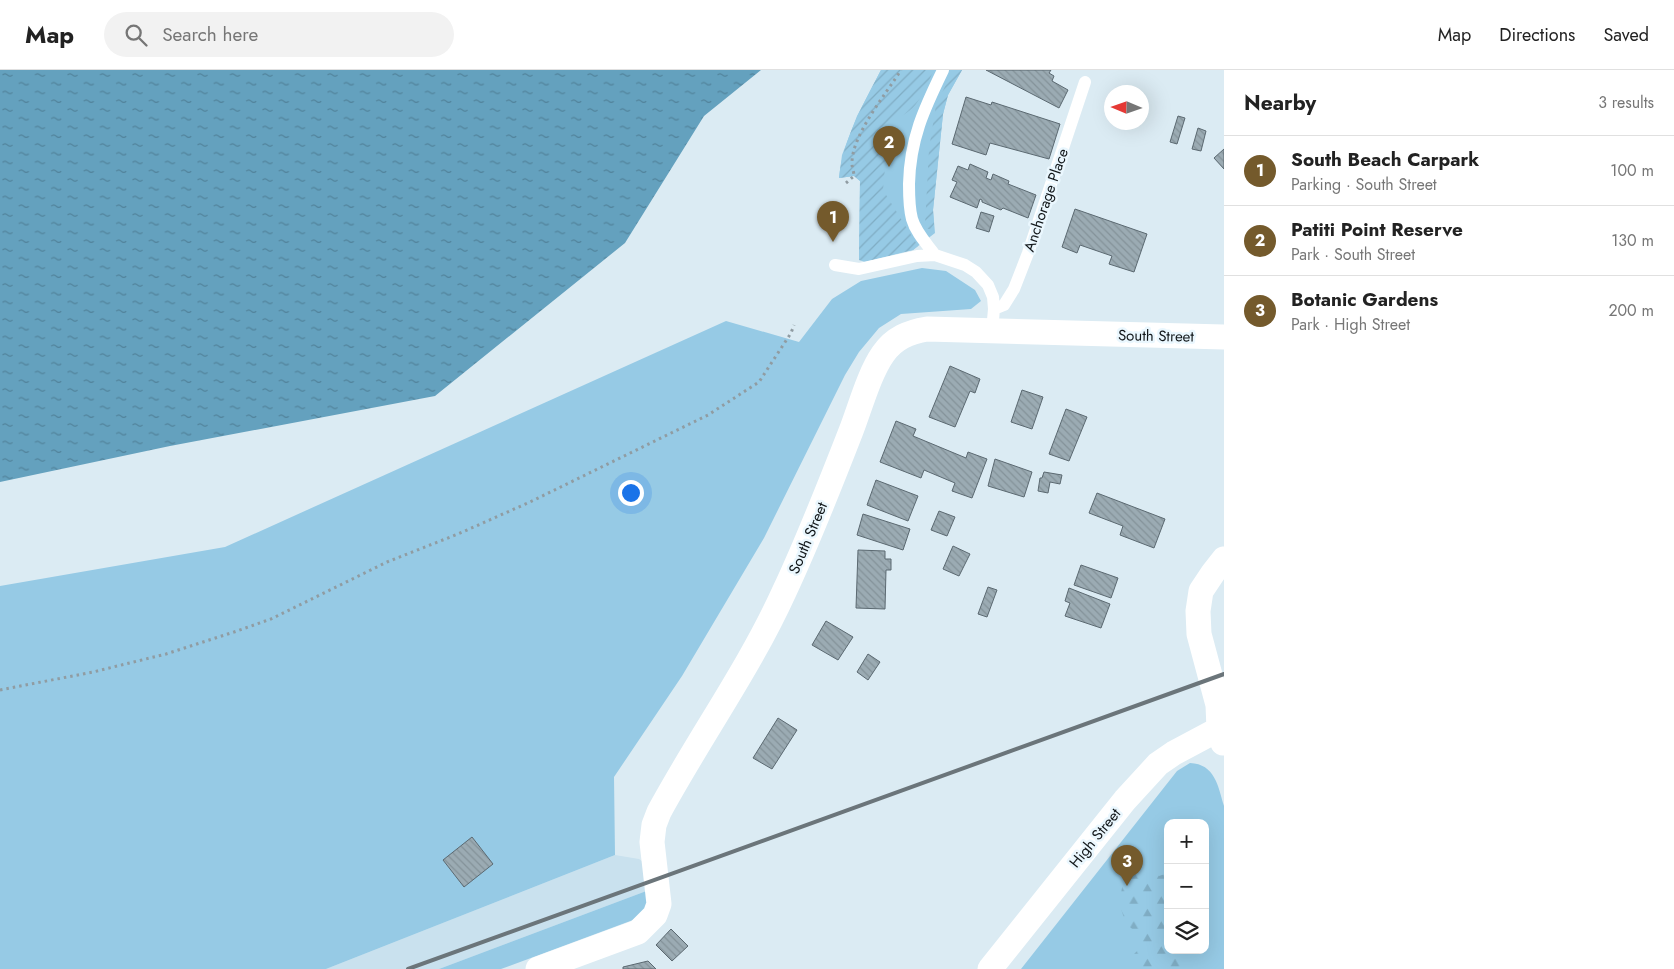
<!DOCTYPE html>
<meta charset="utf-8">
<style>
body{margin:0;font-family:Jost,sans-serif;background:#f2f2f2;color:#222}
.controls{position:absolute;right:15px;bottom:15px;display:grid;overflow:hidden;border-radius:10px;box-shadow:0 5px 20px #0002}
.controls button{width:45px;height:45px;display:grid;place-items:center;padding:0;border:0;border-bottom:1px solid #e0e0e0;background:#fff;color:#222;font:25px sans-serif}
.compass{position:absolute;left:1104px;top:15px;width:45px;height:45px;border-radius:50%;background:#fff;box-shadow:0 5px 20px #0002;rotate:272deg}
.you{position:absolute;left:630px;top:422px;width:18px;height:18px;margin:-12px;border:4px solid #fff;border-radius:50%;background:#1a73e8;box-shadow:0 0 0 8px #1a73e833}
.badge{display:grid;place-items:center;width:32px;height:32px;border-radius:50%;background:#745a2c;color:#fff;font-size:16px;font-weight:700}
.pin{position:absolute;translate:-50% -41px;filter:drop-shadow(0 1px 2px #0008)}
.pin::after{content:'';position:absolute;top:26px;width:18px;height:15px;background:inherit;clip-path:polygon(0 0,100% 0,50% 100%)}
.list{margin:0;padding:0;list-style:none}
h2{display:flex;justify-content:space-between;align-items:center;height:65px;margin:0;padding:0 20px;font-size:21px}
h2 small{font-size:16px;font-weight:400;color:#767676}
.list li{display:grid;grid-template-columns:32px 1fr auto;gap:15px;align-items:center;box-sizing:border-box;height:70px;padding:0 20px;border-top:1px solid #e0e0e0}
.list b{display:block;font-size:19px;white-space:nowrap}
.list p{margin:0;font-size:16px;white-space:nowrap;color:#767676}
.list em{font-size:16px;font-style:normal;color:#767676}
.icon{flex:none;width:28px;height:28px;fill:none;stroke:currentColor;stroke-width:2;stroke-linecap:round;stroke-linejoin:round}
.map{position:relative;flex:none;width:1224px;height:899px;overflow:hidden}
header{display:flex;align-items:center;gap:30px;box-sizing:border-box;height:70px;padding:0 25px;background:#fff;border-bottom:1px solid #e0e0e0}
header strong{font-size:24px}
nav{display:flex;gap:28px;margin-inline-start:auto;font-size:18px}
.search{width:350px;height:45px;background:#f2f2f2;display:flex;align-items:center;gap:12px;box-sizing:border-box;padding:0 18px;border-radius:28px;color:#767676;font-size:19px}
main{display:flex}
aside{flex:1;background:#fff}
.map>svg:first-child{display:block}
</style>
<header>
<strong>Map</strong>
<div class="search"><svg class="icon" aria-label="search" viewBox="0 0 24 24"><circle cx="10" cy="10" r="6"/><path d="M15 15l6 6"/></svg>Search here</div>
<nav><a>Map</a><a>Directions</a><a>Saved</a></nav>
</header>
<main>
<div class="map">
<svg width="1224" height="899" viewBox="0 0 1224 899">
<defs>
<pattern id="forest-firs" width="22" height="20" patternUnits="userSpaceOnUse" patternTransform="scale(1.25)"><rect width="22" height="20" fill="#96cae5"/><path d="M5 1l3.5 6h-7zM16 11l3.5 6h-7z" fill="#80adc4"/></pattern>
<pattern id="garden-furrows" width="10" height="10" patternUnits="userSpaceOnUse" patternTransform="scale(1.25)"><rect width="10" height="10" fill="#96cae5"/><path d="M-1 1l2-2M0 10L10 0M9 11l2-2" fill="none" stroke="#80adc4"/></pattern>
<pattern id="water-ripples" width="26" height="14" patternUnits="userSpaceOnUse" patternTransform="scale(1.25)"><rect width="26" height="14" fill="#64a1be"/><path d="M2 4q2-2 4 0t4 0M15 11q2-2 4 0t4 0" fill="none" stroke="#51829a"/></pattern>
<pattern id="building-back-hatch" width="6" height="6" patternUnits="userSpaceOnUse" patternTransform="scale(1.25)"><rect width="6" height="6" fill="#9babb3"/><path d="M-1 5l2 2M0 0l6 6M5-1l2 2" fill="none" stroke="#849299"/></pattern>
</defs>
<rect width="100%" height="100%" fill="#dbebf3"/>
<path fill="#c9e1ee" d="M615,785L639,789L646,794L649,820L439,899H326Z"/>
<path fill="#96cae5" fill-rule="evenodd" d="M881,0H962L948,25L943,44L933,140L935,163L913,180L859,190L860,111L854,106L839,108L842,85L857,46Z
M922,198L946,201L975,220L981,231L971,239L901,244L879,258L859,282L845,305L764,468L682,606L614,707L615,785L326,899H0V516L225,477L726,251L799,272L832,229L861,211Z
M1190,693C1215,694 1218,716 1224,736V899H1021L1177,701ZM1168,753H1205V880H1168Z
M649,820L651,835L633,850L501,899H439Z"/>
<path fill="url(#forest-firs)" d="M1152,797L1159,806L1168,803V880H1200L1191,897L1192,899H1130L1133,885L1142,876L1141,866L1126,854L1119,833L1124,808L1136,798Z"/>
<path fill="url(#garden-furrows)" d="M881,0H934C920,28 919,40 889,52L883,120L918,176L913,180L865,192L859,190L860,111L854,106L839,108C843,69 863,35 881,0Z
M953,0H962L948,25L943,44L933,140L934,154L931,159H928L925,156L929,79L936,35Z"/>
<path fill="url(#water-ripples)" d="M0,0H761L704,46L625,173L435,326L170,376L0,412Z"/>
<path fill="url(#building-back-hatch)" stroke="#5b6971" d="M986,0H1051L1049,3L1054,6L1052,11L1068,20L1059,38Z
M966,27L991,35L992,32L1060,54L1049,89L990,73L986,85L952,74Z
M1178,46L1185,48L1177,74L1170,72Z
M1198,58L1206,61L1201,81L1192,79Z
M1224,79V99L1214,88Z
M970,94L988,102L986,108L991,110L993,104L1009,111L1008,114L1036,125L1028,148L1003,138L1001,140L982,132V130L980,129L977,138L950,127L957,112L952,110L958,96L968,100Z
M1075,139L1147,164L1134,202L1109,194L1112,186L1080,175L1077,183L1062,177Z
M981,142L994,146L989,162L976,158Z
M950,296L980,309L975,323L970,321L955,357L929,347Z
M1022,320L1043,327L1032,359L1011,352Z
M1066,339L1087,347L1069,391L1049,384Z
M896,351L916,359L913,366L966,388L968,382L987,389L972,428L952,421L955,413L924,400L921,408L880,392Z
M995,389L1032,402L1024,427L988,416Z
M1044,402L1062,405L1060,414L1050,412L1048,423L1038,421L1040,408H1042Z
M876,410L918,426L908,451L867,435Z
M1097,423L1165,449L1154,478L1120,465L1123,456L1089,443Z
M939,441L955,447L947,466L931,460Z
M863,444L910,459L903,480L857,465Z
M953,476L970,484L959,506L943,499Z
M858,480L885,481V489H891V500H886L885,539L856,538Z
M1081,495L1118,508L1111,528L1074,515Z
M988,517L997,520L987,547L978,544Z
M1069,518L1110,534L1101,558L1065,546L1070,533L1065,531Z
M826,551L853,567L838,590L812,575Z
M868,584L880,592L868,610L857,602Z
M778,648L797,660L772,699L753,688Z
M472,767L493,794L464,817L443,790Z
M671,859L688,876L672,891L656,875Z
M648,891L656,899H623V897Z"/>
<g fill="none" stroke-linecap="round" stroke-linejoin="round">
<path stroke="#909ca2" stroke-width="3" stroke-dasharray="2.5 4" stroke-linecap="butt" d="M846,113L854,106C854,102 852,98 852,94C851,66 886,24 901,0
M0,620L93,602L166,584L234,562L271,549L387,492L458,464L530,432L708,345L759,312L791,263L794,255"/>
<path stroke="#fff" stroke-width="12" d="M935,185C927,174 916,163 912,149C909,138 909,125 909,114C910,69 924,39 943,0
M835,195L859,199L917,186L935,185L965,195L976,202L988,215L993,227L994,239L992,261
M994,239L1004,235L1014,219L1028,183L1085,12"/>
<path stroke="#fff" stroke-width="25" d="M1223,673L1219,659L1218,635L1199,564L1198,541L1201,521L1213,503L1224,489
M538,899L638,862L655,845L659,834L652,772L654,755L659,742C699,668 749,599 784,522C809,469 830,415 851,361C860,338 869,304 883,284C894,268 909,262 927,259L1224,267
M990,899L1125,730L1158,694L1174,683L1219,659"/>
<path stroke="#6b757a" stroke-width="4" d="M408,899L1224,604"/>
</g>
<g text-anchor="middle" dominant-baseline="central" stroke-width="5" stroke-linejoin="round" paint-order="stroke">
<g font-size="15" fill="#111619" stroke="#eaf7fe">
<text transform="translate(1046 130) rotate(-71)">Anchorage Place</text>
<text transform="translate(1156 266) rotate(1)">South Street</text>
<text transform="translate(808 468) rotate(-67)">South Street</text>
<text transform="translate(1095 768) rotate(-51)">High Street</text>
</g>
</g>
</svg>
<div class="controls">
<button>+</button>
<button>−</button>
<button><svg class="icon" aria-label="layers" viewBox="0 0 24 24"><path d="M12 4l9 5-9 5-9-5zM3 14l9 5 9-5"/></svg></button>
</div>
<svg class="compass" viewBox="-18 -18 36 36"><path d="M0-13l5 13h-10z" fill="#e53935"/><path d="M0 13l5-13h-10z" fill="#767676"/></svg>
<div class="you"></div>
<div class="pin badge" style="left:833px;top:172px">1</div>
<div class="pin badge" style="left:889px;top:97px">2</div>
<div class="pin badge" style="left:1127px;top:816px">3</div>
</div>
<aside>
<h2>Nearby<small>3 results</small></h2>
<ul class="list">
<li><span class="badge">1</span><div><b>South Beach Carpark</b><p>Parking · South Street</p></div><em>100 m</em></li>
<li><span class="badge">2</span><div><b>Patiti Point Reserve</b><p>Park · South Street</p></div><em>130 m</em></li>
<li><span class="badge">3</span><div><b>Botanic Gardens</b><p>Park · High Street</p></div><em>200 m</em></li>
</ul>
</aside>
</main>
